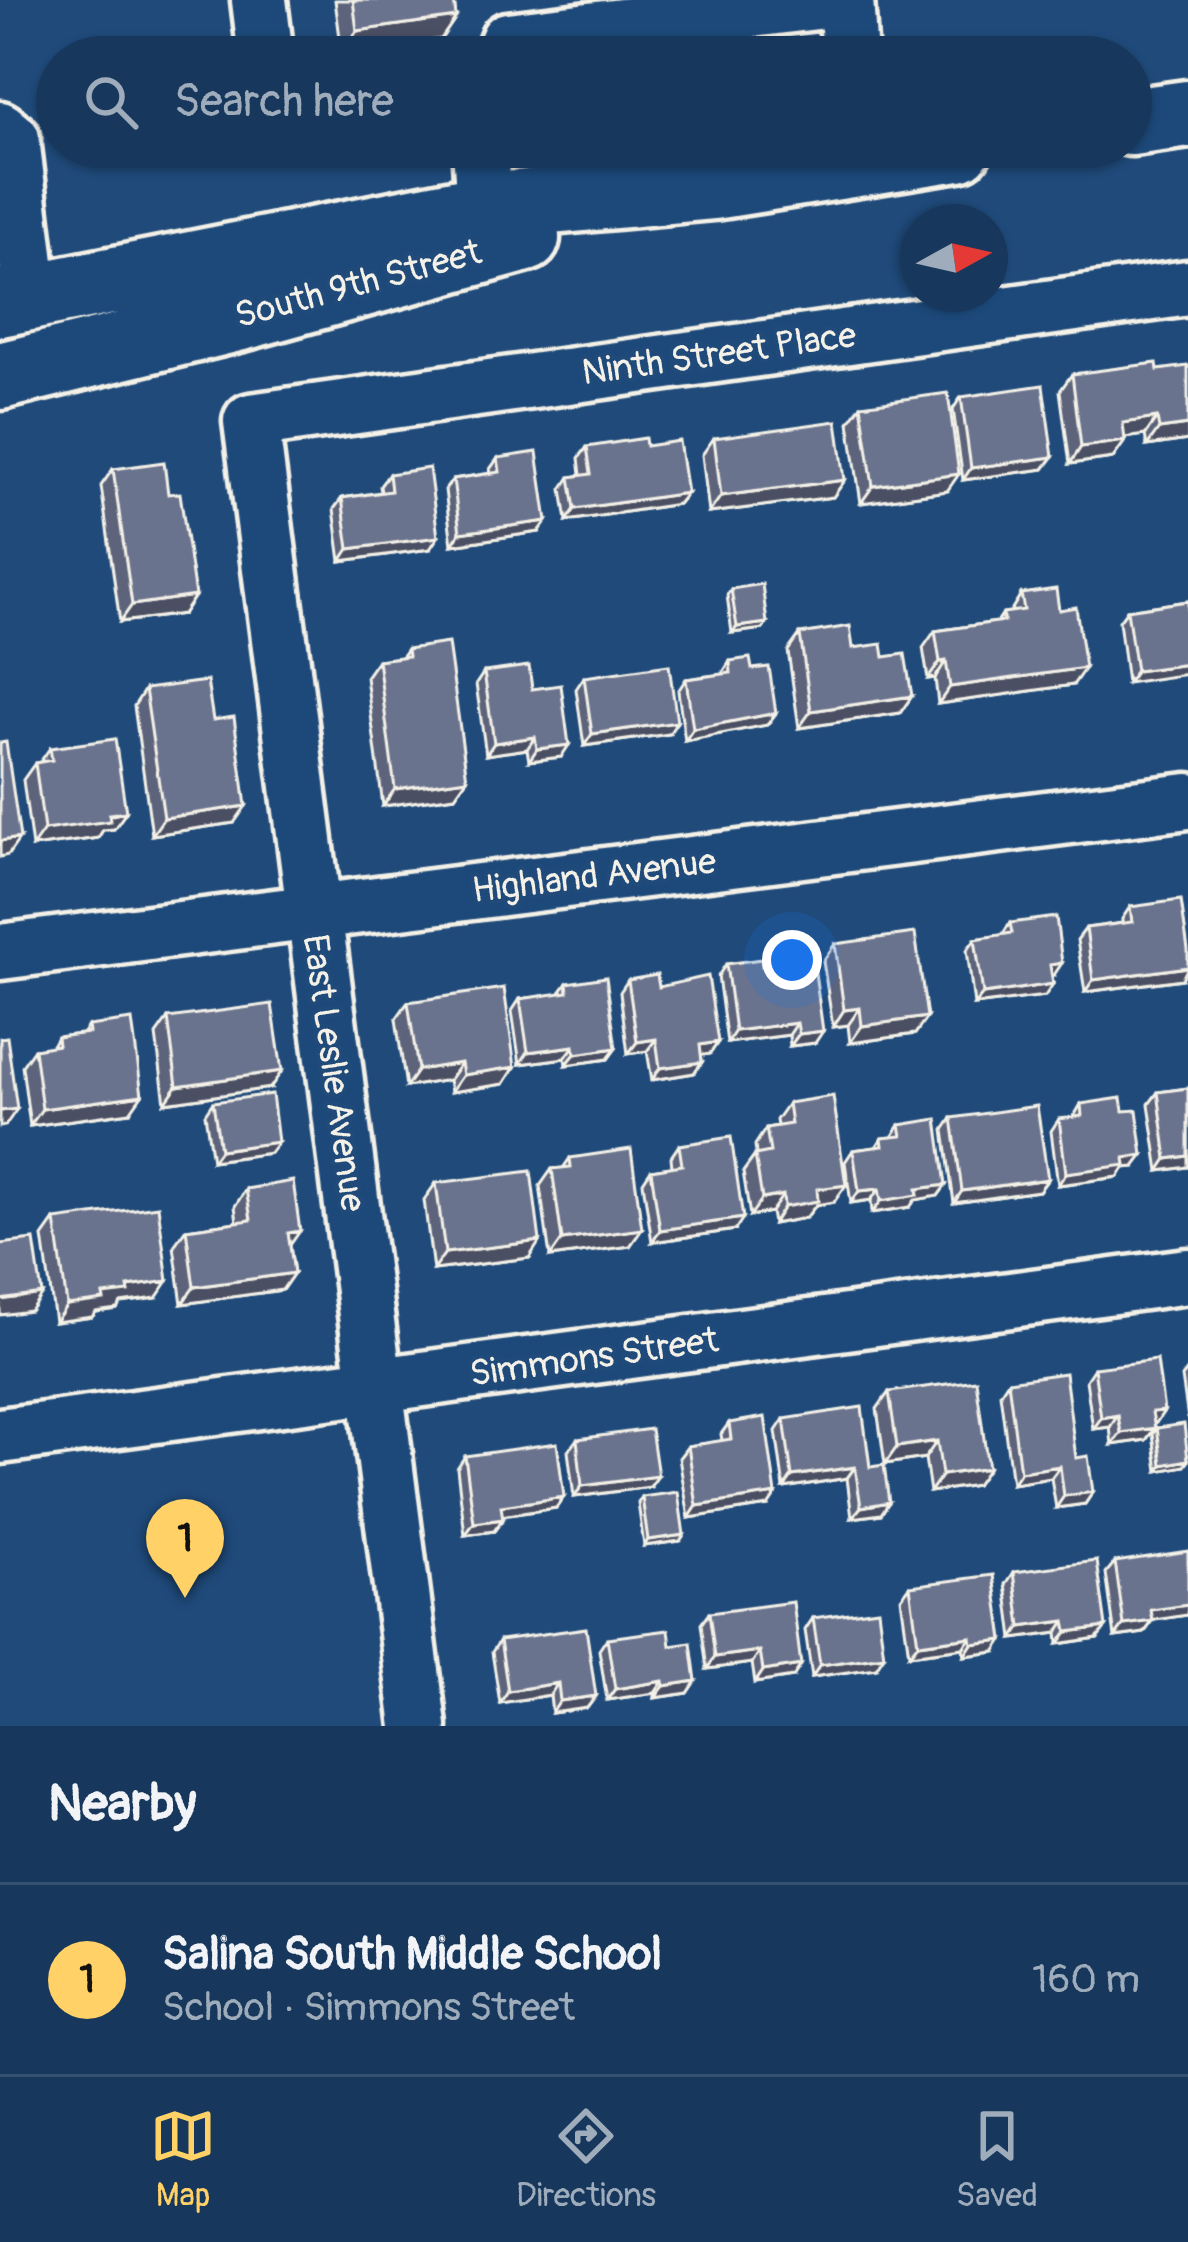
<!DOCTYPE html>
<meta charset="utf-8">
<style>
body{margin:0;font-family:Pangolin,sans-serif;background:#203f62;color:#f1f3f6}
.compass{position:absolute;left:900px;top:204px;width:108px;height:108px;border-radius:50%;background:#17385c;box-shadow:0 3px 9px #0004;rotate:82deg}
.you{position:absolute;left:792px;top:960px;width:42px;height:42px;margin:-30px;border:9px solid #fff;border-radius:50%;background:#1a73e8;box-shadow:0 0 0 18px #1a73e833}
.badge{display:grid;place-items:center;width:78px;height:78px;border-radius:50%;background:#ffd166;color:#111;font-size:39px;font-weight:700}
.pin{position:absolute;translate:-50% -99px;filter:drop-shadow(0 3px 6px #0008)}
.pin::after{content:'';position:absolute;top:63px;width:42px;height:36px;background:inherit;clip-path:polygon(0 0,100% 0,50% 100%)}
.list{margin:0;padding:0;list-style:none}
h2{display:flex;justify-content:space-between;align-items:center;height:156px;margin:0;padding:0 48px;font-size:51px}
h2 small{font-size:39px;font-weight:400;color:#9eacbb}
.list li{display:grid;grid-template-columns:78px 1fr auto;gap:36px;align-items:center;box-sizing:border-box;height:192px;padding:0 48px;border-top:3px solid #365272}
.list b{display:block;font-size:45px;white-space:nowrap}
.list p{margin:0;font-size:39px;white-space:nowrap;color:#9eacbb}
.list em{font-size:39px;font-style:normal;color:#9eacbb}
.icon{flex:none;width:66px;height:66px;fill:none;stroke:currentColor;stroke-width:2;stroke-linecap:round;stroke-linejoin:round}
.map{position:relative;flex:none;width:1188px;height:1726px;overflow:hidden}
.search{position:absolute;background:#17385c;box-shadow:0 3px 9px #0004;left:36px;right:36px;top:36px;height:132px;display:flex;align-items:center;gap:30px;box-sizing:border-box;padding:0 42px;border-radius:66px;color:#9eacbb;font-size:45px}
.sheet{height:348px;background:#17385c}
nav{display:flex;justify-content:space-around;align-items:center;box-sizing:border-box;height:168px;border-top:3px solid #365272;background:#17385c;font-size:33px;color:#9eacbb}
nav a{display:grid;justify-items:center;gap:6px}
nav .on{color:#ffd166}
.map>svg:first-child{display:block}
</style>
<div class="map">
<svg width="1188" height="1726" viewBox="0 0 1188 1726">
<rect width="100%" height="100%" fill="#1f4a7a"/>
<filter id="ink" filterUnits="userSpaceOnUse"><feTurbulence type="fractalNoise" baseFrequency=".00833" numOctaves="2"/><feDisplacementMap in="SourceGraphic" scale="24" xChannelSelector="R" yChannelSelector="G"/><feConvolveMatrix kernelMatrix="1 2 1 2 8 2 1 2 1" color-interpolation-filters="sRGB"/></filter>
<g filter="url(#ink)">
<g fill="none" stroke-linecap="round" stroke-linejoin="round">
<defs>
<path id="minor" d="M259,0L266,57
M846,0L850,57
M501,57L508,40L833,0
M0,129L12,139L31,296
M480,147L484,207
M0,952L1188,801
M0,1436L1188,1276
M419,1726L251,421L1188,288"/>
<path id="major" d="M1131,122L1188,114
M0,303L484,207L714,186L958,147
M0,376L241,317L526,238"/>
</defs>
<use href="#minor" stroke="#f4f1e8" stroke-width="63"/>
<use href="#major" stroke="#f4f1e8" stroke-width="75"/>
<use href="#minor" stroke="#1f4a7a" stroke-width="54"/>
<use href="#major" stroke="#1f4a7a" stroke-width="66"/>
</g>
<path fill="#5c637a" stroke="#f4f1e8" stroke-width="3" d="M335,0H454L456,17L441,39L342,53Z
M1158,370L1188,440L1147,446L1145,435L1125,438V441L1113,458L1070,464L1060,391L1072,374Z
M961,397L1053,457L1044,469L963,480L953,409Z
M861,405L947,491L861,503L849,422Z
M714,438L845,480L833,497L709,513L702,455Z
M646,446L687,493L678,504L567,521L562,489L570,477L581,475L579,458L587,447Z
M498,458L539,532L452,545L445,490L453,479L491,473L490,469Z
M113,469L168,494L195,596L183,614L120,622L101,486Z
M389,474L430,549L341,561L334,509L342,498L381,492L380,486Z
M731,589L767,623L763,629L732,633L727,595Z
M1021,594L1073,685L938,704L935,678L928,679L923,648L935,631L997,622L1003,613L1010,612Z
M1188,601L1127,683L1119,621L1127,610Z
M800,634L884,657L912,696L900,713L799,728L788,651Z
M407,649L467,779L455,796L383,806L366,677L378,660L401,657Z
M730,661L752,669L776,713L767,725L685,741L678,691L686,679L722,674Z
M484,672L532,689L561,757L529,761L527,749L486,755L476,684Z
M584,677L669,734L584,746L576,689Z
M145,689L213,720L234,823L152,835L134,706Z
M50,748L126,812L114,829L103,830L98,838L32,847L23,780L35,763L40,762Z
M1130,907L1182,979L1085,992L1077,940L1086,928L1122,923V919Z
M1010,923L1054,975H1052L1045,996L974,1005L967,950L975,939L1002,935Z
M835,944L927,1017L915,1034L850,1043L848,1025L833,1027L823,961Z
M726,964L762,966L815,1043L790,1046L789,1035L727,1043L718,976Z
M628,980L659,987L718,1042L710,1054L701,1055L702,1062L694,1073L652,1080L647,1051L628,1054L620,992Z
M567,983L616,1048L608,1059L566,1065L565,1058L520,1064L512,1011L520,999L559,994Z
M408,1002L515,1067L504,1084L451,1092L449,1080L406,1087L396,1019Z
M168,1018L270,1088L165,1103L156,1035Z
M88,1026L130,1112L30,1126L22,1066L34,1049L51,1047L57,1037L82,1034Z
M1188,1088V1167L1159,1171L1149,1104L1158,1092Z
M213,1102L278,1142L270,1153L212,1161L205,1114Z
M788,1103L834,1202L816,1205L806,1218L773,1224L771,1212L750,1216L743,1172L756,1154L755,1145L766,1128L777,1126L776,1120Z
M1081,1104L1134,1167L1124,1168L1118,1177L1058,1185L1051,1131L1059,1119L1073,1118Z
M952,1118L1048,1179L1039,1191L954,1203L944,1130Z
M900,1125L946,1185L938,1196L915,1200L910,1207L872,1213L871,1200L851,1203L845,1162L853,1150L876,1147L882,1138L892,1137Z
M679,1145L735,1230L652,1242L643,1182L651,1170L672,1167L671,1157Z
M570,1158L642,1229L630,1246L550,1257L540,1186L552,1169L563,1168Z
M436,1183L529,1258L433,1270L424,1200Z
M246,1189L290,1246L294,1273L282,1290L182,1304L174,1246L186,1229L237,1222L235,1206Z
M55,1220L156,1298L121,1303L117,1309L96,1312L92,1317L55,1322L43,1237Z
M1094,1368L1164,1411L1154,1423L1155,1428L1146,1440L1112,1445L1110,1427L1093,1429L1086,1380Z
M1188,1369V1419L1182,1377Z
M1008,1381L1076,1458L1093,1492L1085,1504L1056,1508L1051,1478L1012,1484L1000,1393Z
M889,1392L988,1468L976,1485L930,1492L925,1458L885,1464L877,1409Z
M784,1419L870,1467L889,1502L881,1514L852,1518L847,1478L784,1488L776,1431Z
M729,1423L768,1506L689,1518L679,1458L688,1446L722,1441L721,1434Z
M1157,1428L1188,1455V1462L1185,1466L1158,1471L1153,1434Z
M577,1439L650,1487L574,1497L568,1451Z
M465,1456L564,1497L556,1508L502,1516L503,1519L494,1531L465,1535L457,1468Z
M642,1497L680,1541L644,1546L638,1503Z
M1115,1562L1187,1615L1153,1620L1144,1633L1115,1637L1106,1573Z
M1014,1572L1097,1638L1058,1644L1057,1633L1013,1639L1006,1584Z
M910,1586L995,1652L964,1656L963,1648L909,1655L901,1598Z
M709,1613L793,1677L755,1683L752,1663L707,1669L701,1624Z
M813,1618L876,1668L812,1677L805,1630Z
M607,1638L671,1646L696,1681L688,1693L655,1698V1693L607,1700L599,1650Z
M500,1640L596,1696L587,1708L552,1713L550,1695L500,1703L492,1652Z"/>
<path fill="#4b5063" stroke="#f4f1e8" stroke-width="3" d="M456,17L441,39L342,53L357,31Z
M1157,418L1145,435L1111,440L1123,423Z
M1188,425V440L1147,446L1159,429Z
M1125,441L1113,458L1070,464L1081,447Z
M1053,457L1044,469L963,480L971,468Z
M959,474L947,491L861,503L873,486Z
M845,480L833,497L709,513L721,496Z
M687,493L678,504L567,521L575,509Z
M547,521L539,532L452,545L460,533Z
M438,537L430,549L341,561L349,549Z
M195,596L183,614L120,622L132,605Z
M767,623L763,629L732,633L737,627Z
M946,661L935,678L928,679L940,662Z
M1188,664V674L1127,683L1136,671Z
M1085,668L1073,685L938,704L950,687Z
M912,696L900,713L799,728L811,711Z
M776,713L767,725L685,741L693,729Z
M677,722L669,734L584,746L592,734Z
M535,737L527,749L486,755L494,743Z
M569,745L561,757L529,761L537,749Z
M467,779L455,796L383,806L395,789Z
M246,806L234,823L152,835L164,818Z
M126,812L114,829L103,830L98,838L32,847L44,830Z
M20,838L8,855L0,857V841Z
M1062,963L1054,975L1042,977L1050,965Z
M1188,967L1182,979L1085,992L1093,980Z
M1053,984L1045,996L974,1005L983,994Z
M860,1008L848,1025L833,1027L844,1010Z
M927,1017L915,1034L850,1043L862,1026Z
M797,1023L789,1035L727,1043L735,1031Z
M823,1031L815,1043L790,1046L799,1034Z
M656,1039L647,1051L628,1054L637,1042Z
M718,1042L710,1054L692,1057L700,1045Z
M574,1046L565,1058L520,1064L528,1052Z
M616,1048L608,1059L566,1065L575,1054Z
M702,1062L694,1073L652,1080L660,1068Z
M461,1063L449,1080L406,1087L418,1070Z
M515,1067L504,1084L451,1092L463,1075Z
M282,1071L270,1088L165,1103L177,1086Z
M142,1095L130,1112L30,1126L42,1109Z
M17,1109L5,1126L0,1127V1111Z
M278,1142L270,1153L212,1161L220,1150Z
M1143,1155L1134,1167L1124,1168L1118,1177L1058,1185L1066,1173L1125,1158Z
M1188,1156V1167L1159,1171L1167,1159Z
M1048,1179L1039,1191L954,1203L962,1191Z
M846,1185L834,1202L816,1205L806,1218L773,1224L784,1207L817,1189Z
M946,1185L938,1196L915,1200L910,1207L872,1213L881,1201L917,1189Z
M879,1189L871,1200L851,1203L859,1191Z
M783,1195L771,1212L750,1216L762,1199Z
M743,1218L735,1230L652,1242L660,1230Z
M642,1229L630,1246L550,1257L562,1240Z
M300,1231L288,1248V1233Z
M540,1241L529,1258L433,1270L445,1253Z
M294,1273L282,1290L182,1304L194,1287Z
M168,1281L156,1298L121,1303L117,1309L96,1312L92,1317L55,1322L67,1305L128,1287Z
M42,1294L30,1311L0,1315V1300Z
M1164,1411L1156,1423L1144,1424L1152,1412Z
M1118,1415L1110,1427L1093,1429L1101,1418Z
M1155,1428L1146,1440L1112,1445L1121,1433Z
M937,1441L925,1458L885,1464L897,1447Z
M1188,1460L1185,1466L1158,1471L1162,1465Z
M1060,1466L1051,1478L1012,1484L1020,1472Z
M855,1467L847,1478L784,1488L792,1476Z
M988,1468L976,1485L930,1492L942,1475Z
M658,1476L650,1487L574,1497L582,1486Z
M1093,1492L1085,1504L1056,1508L1064,1496Z
M776,1494L768,1506L689,1518L697,1506Z
M564,1497L556,1508L493,1517L501,1506Z
M889,1502L881,1514L852,1518L861,1507Z
M503,1519L494,1531L465,1535L474,1523Z
M684,1535L680,1541L644,1546L648,1540Z
M1188,1605L1187,1615L1143,1622L1151,1610Z
M1065,1621L1057,1633L1013,1639L1021,1627Z
M1153,1621L1144,1633L1115,1637L1124,1625Z
M1106,1627L1097,1638L1058,1644L1067,1632Z
M971,1637L963,1648L909,1655L918,1644Z
M1003,1640L995,1652L964,1656L972,1644Z
M760,1651L752,1663L707,1669L715,1657Z
M884,1656L876,1668L812,1677L820,1665Z
M801,1665L793,1677L755,1683L763,1671Z
M663,1681L655,1693L607,1700L615,1689Z
M696,1681L688,1693L655,1698L664,1686Z
M558,1683L550,1695L500,1703L508,1691Z
M596,1696L587,1708L552,1713L560,1701Z"/>
<path fill="#6b738e" stroke="#f4f1e8" stroke-width="3" d="M353,0H454L456,17L357,31Z
M1157,363L1158,370L1188,366V425L1159,429L1157,418L1123,423L1125,441L1081,447L1072,374Z
M1043,385L1053,457L971,468L961,397Z
M948,393L959,474L873,486L861,405Z
M837,421L845,480L721,496L714,438Z
M645,438L646,446L679,441L687,493L575,509L570,477L591,474L587,447Z
M537,452L547,521L460,533L453,479L500,472L498,458Z
M164,462L168,494L180,493L195,596L132,605L113,469Z
M429,468L438,537L349,549L342,498L391,491L389,474Z
M762,584L767,623L737,627L731,589Z
M1056,589L1059,610L1076,607L1085,668L950,687L946,661L940,662L935,631L1004,621L1003,613L1024,610L1021,594Z
M1188,601V664L1136,671L1127,610Z
M850,626L853,648L882,644L884,657L905,654L912,696L811,711L800,634Z
M448,643L467,779L395,789L378,660L408,656L407,649Z
M750,658L752,669L769,667L776,713L693,729L686,679L731,673L730,661Z
M669,665L677,722L592,734L584,677Z
M529,666L532,689L561,685L569,745L537,749L535,737L494,743L484,672Z
M207,681L213,720L234,717L246,806L164,818L145,689Z
M115,739L126,812L109,814L110,821L44,830L35,763L52,760L50,748Z
M6,742L20,838L0,841V743Z
M1181,900L1188,950V967L1093,980L1086,928L1132,922L1130,907Z
M1056,917L1062,963L1050,965L1053,984L983,994L975,939L1012,933L1010,923Z
M915,933L927,1017L862,1026L860,1008L844,1010L835,944Z
M813,958L823,1031L799,1034L797,1023L735,1031L726,964L761,959L762,966Z
M657,975L659,987L708,976L718,1042L700,1045L702,1062L660,1068L656,1039L637,1042L628,980Z
M606,977L616,1048L575,1054L574,1046L528,1052L520,999L568,992L567,983Z
M504,988L515,1067L463,1075L461,1063L418,1070L408,1002Z
M272,1004L282,1071L177,1086L168,1018Z
M132,1020L142,1095L42,1109L34,1049L58,1045L57,1037L89,1033L88,1026Z
M7,1037L17,1109L0,1111V1038Z
M1188,1088V1156L1167,1159L1158,1092Z
M272,1094L278,1142L220,1150L213,1102Z
M833,1096L846,1185L817,1189L818,1201L784,1207L783,1195L762,1199L755,1155L770,1152L766,1128L791,1124L788,1103Z
M1121,1098L1123,1111L1137,1110L1143,1155L1125,1158L1126,1165L1066,1173L1059,1119L1082,1116L1081,1104Z
M1037,1106L1048,1179L962,1191L952,1118Z
M937,1119L946,1185L917,1189L918,1195L881,1201L879,1189L859,1191L853,1150L883,1146L882,1138L902,1136L900,1125Z
M731,1137L743,1218L660,1230L651,1170L682,1165L679,1145Z
M631,1149L642,1229L562,1240L552,1169L571,1167L570,1158Z
M531,1171L540,1241L445,1253L436,1183Z
M293,1181L300,1231L288,1233L294,1273L194,1287L186,1229L251,1220L246,1189Z
M158,1206L168,1281L128,1287L129,1292L103,1295L104,1300L67,1305L55,1220Z
M34,1240L42,1294L0,1300V1244Z
M1157,1360L1164,1411L1152,1412L1155,1428L1121,1433L1118,1415L1101,1418L1094,1368Z
M1065,1373L1076,1458L1088,1456L1093,1492L1064,1496L1060,1466L1020,1472L1008,1381Z
M976,1380L988,1468L942,1475L937,1441L897,1447L889,1392Z
M862,1407L870,1467L884,1465L889,1502L861,1507L855,1467L792,1476L784,1419Z
M765,1417L776,1494L697,1506L688,1446L731,1439L729,1423Z
M1184,1424L1188,1460L1162,1465L1157,1428Z
M651,1429L658,1476L582,1486L577,1439Z
M557,1443L564,1497L501,1506L503,1519L474,1523L465,1456Z
M678,1492L684,1535L648,1540L642,1497Z
M1188,1551V1605L1151,1610L1153,1621L1124,1625L1115,1562Z
M1097,1561L1106,1627L1067,1632L1065,1621L1021,1627L1014,1572Z
M994,1575L1003,1640L972,1644L971,1637L918,1644L910,1586Z
M793,1602L801,1665L763,1671L760,1651L715,1657L709,1613Z
M878,1609L884,1656L820,1665L813,1618Z
M586,1628L596,1696L560,1701L558,1683L508,1691L500,1640Z
M669,1630L671,1646L691,1643L696,1681L664,1686L663,1681L615,1689L607,1638Z"/>
</g>
<g text-anchor="middle" dominant-baseline="central" stroke-width="9" stroke-linejoin="round" paint-order="stroke">
<g font-size="36" fill="#f4f1e8" stroke="#1f4a7a">
<text transform="translate(358 284) rotate(-15)">South 9th Street</text>
<text transform="translate(719 354) rotate(-8)">Ninth Street Place</text>
<text transform="translate(594 876) rotate(-7)">Highland Avenue</text>
<text transform="translate(334 1073) rotate(82)">East Leslie Avenue</text>
<text transform="translate(594 1357) rotate(-8)">Simmons Street</text>
</g>
</g>
</svg>
<svg class="compass" viewBox="-18 -18 36 36"><path d="M0-13l5 13h-10z" fill="#e53935"/><path d="M0 13l5-13h-10z" fill="#9eacbb"/></svg>
<div class="you"></div>
<div class="pin badge" style="left:185px;top:1598px">1</div>
<div class="search"><svg class="icon" aria-label="search" viewBox="0 0 24 24"><circle cx="10" cy="10" r="6"/><path d="M15 15l6 6"/></svg>Search here</div>
</div>
<section class="sheet">
<h2>Nearby<small></small></h2>
<ul class="list">
<li><span class="badge">1</span><div><b>Salina South Middle School</b><p>School · Simmons Street</p></div><em>160 m</em></li>
</ul>
</section>
<nav>
<a class="on"><svg class="icon" aria-label="map" viewBox="0 0 24 24"><path d="M3 6l6-2 6 2 6-2v14l-6 2-6-2-6 2zM9 4v14M15 6v14"/></svg>Map</a>
<a><svg class="icon" aria-label="directions" viewBox="0 0 24 24"><path d="M12 3l9 9-9 9-9-9zM9 14v-3h6M13 9l2 2-2 2"/></svg>Directions</a>
<a><svg class="icon" aria-label="saved" viewBox="0 0 24 24"><path d="M7 4h10v16l-5-4-5 4z"/></svg>Saved</a>
</nav>
